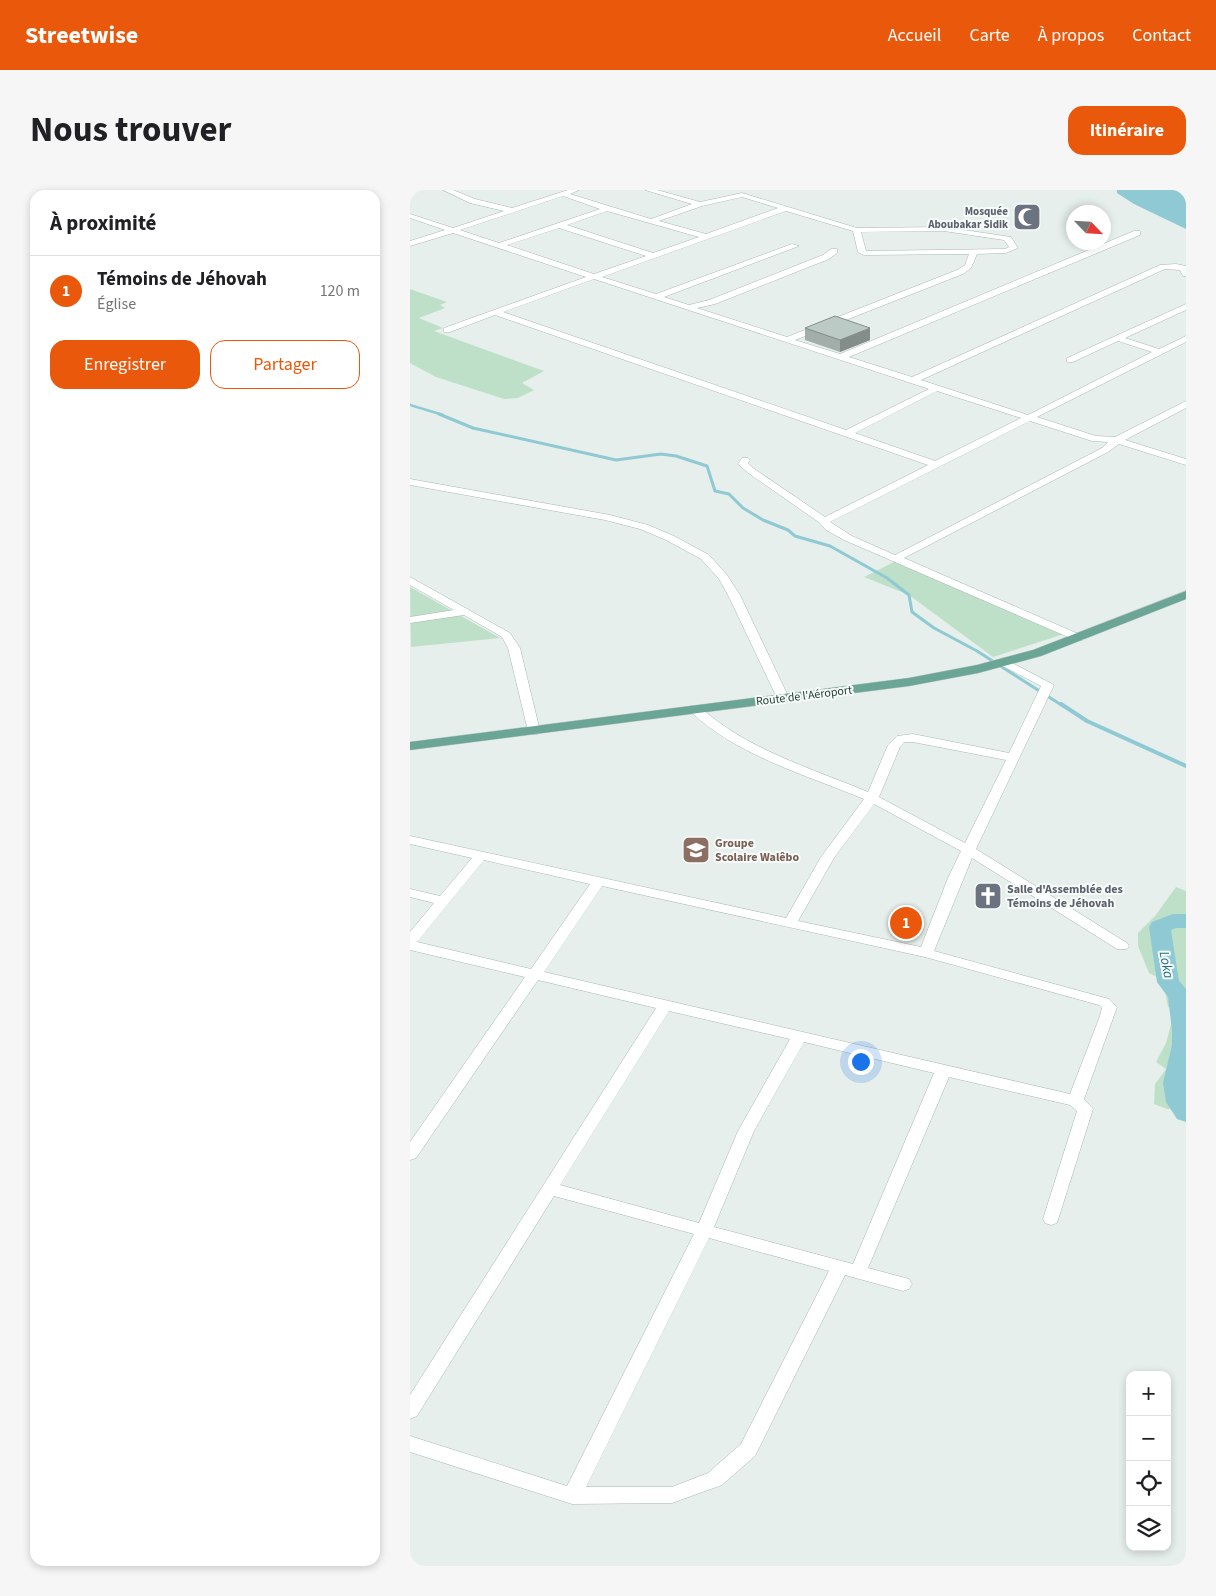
<!DOCTYPE html>
<html lang="fr">
<meta charset="utf-8">
<style>
body{margin:0;font-family:"Source Sans 3",sans-serif;background:#f6f6f6;color:#202124}
.controls{position:absolute;right:15px;bottom:15px;display:grid;overflow:hidden;border-radius:10px;box-shadow:0 2px 8px #0003}
.controls button{width:45px;height:45px;display:grid;place-items:center;padding:0;border:0;border-bottom:1px solid #e0e0e0;background:#fff;color:#202124;font:25px sans-serif}
.compass{position:absolute;left:656px;top:15px;width:45px;height:45px;border-radius:50%;background:#fff;box-shadow:0 2px 8px #0003;rotate:115deg}
.you{position:absolute;left:450px;top:871px;width:18px;height:18px;margin:-12px;border:4px solid #fff;border-radius:50%;background:#1a73e8;box-shadow:0 0 0 8px #1a73e833}
.badge{display:grid;place-items:center;width:32px;height:32px;border-radius:50%;background:#ea580c;color:#fff;font-size:16px;font-weight:700}
.pin{position:absolute;translate:-50% -50%;border:2px solid #fff;box-shadow:0 1px 5px #0006}
.list{margin:0;padding:0;list-style:none}
h2{display:flex;justify-content:space-between;align-items:center;height:65px;margin:0;padding:0 20px;font-size:21px}
h2 small{font-size:16px;font-weight:400;color:#757577}
.list li{display:grid;grid-template-columns:32px 1fr auto;gap:15px;align-items:center;box-sizing:border-box;height:70px;padding:0 20px;border-top:1px solid #e0e0e0}
.list b{display:block;font-size:19px;white-space:nowrap}
.list p{margin:0;font-size:16px;white-space:nowrap;color:#757577}
.list em{font-size:16px;font-style:normal;color:#757577}
.actions{display:flex;gap:10px;padding:15px 20px}
.actions a{flex:1;padding:11px 0;border:1px solid #ea580c;border-radius:15px;text-align:center;font-size:18px;color:#ea580c}
.actions .main{background:#ea580c;color:#fff}
.icon{flex:none;width:28px;height:28px;fill:none;stroke:currentColor;stroke-width:2;stroke-linecap:round;stroke-linejoin:round}
.map{position:relative;flex:none;width:776px;height:1376px;overflow:hidden;border-radius:15px}
header{display:flex;align-items:center;gap:30px;box-sizing:border-box;height:70px;padding:0 25px;background:#ea580c;color:#fff}
header strong{font-size:24px}
nav{display:flex;gap:28px;margin-inline-start:auto;font-size:18px}
.intro{display:flex;align-items:center;justify-content:space-between;box-sizing:border-box;height:120px;padding:0 30px}
h1{margin:0;font-size:35px}
.button{padding:12px 22px;border-radius:15px;background:#ea580c;color:#fff;font-size:18px;font-weight:700}
main{display:flex;gap:30px;padding:0 30px}
aside{flex:1;background:#fff;border-radius:15px;box-shadow:0 2px 8px #0003}
.map>svg:first-child{display:block}
</style>
<header>
<strong>Streetwise</strong>
<nav><a>Accueil</a><a>Carte</a><a>À propos</a><a>Contact</a></nav>
</header>
<div class="intro"><h1>Nous trouver</h1><a class="button">Itinéraire</a></div>
<main>
<aside>
<h2>À proximité<small></small></h2>
<ul class="list">
<li><span class="badge">1</span><div><b>Témoins de Jéhovah</b><p>Église</p></div><em>120 m</em></li>
</ul>
<div class="actions"><a class="main">Enregistrer</a><a>Partager</a></div>
</aside>
<div class="map">
<svg width="776" height="1376" viewBox="0 0 776 1376">
<rect width="100%" height="100%" fill="#e6efeb"/>
<path fill="#bfe0c8" d="M0,99L37,112L30,115L35,118L9,128L33,138L24,141L134,181L112,193L124,200L108,208L94,209L26,187L0,173Z
M488,370L657,443L583,467L499,405L454,387Z
M0,397L90,448L1,457Z
M766,697L776,701V921L774,919H757L744,914L745,894L756,879L746,872L756,853L765,820L758,817L753,790L739,783L728,756V743L745,726Z"/>
<path fill="#8ec9d4" d="M707,0H776V39L724,14L707,3Z"/>
<g fill="none" stroke-linecap="round" stroke-linejoin="round">
<path stroke="#8ec9d4" stroke-width="2.5" d="M0,215L33,225"/>
<path stroke="#8ec9d4" stroke-width="3" d="M29,224L63,238L206,270L251,264L266,266L297,276L305,301L319,304L333,318L353,330L378,340L385,346L420,356L477,388L499,405L502,422L524,438L567,461L653,516"/>
<path stroke="#8ec9d4" stroke-width="4" d="M651,514L677,531L776,576"/>
<path fill="#8ec9d4" fill-rule="evenodd" d="M763,724H776V738H766L761,740L769,791L776,799V932L767,929L756,912L753,893L762,855V840L758,807L747,792L739,737L742,732Z"/>
<defs>
<path id="minor" d="M33,0H43L65,9L102,18L158,0H169L160,4L241,29L282,14L235,0H247L290,12L332,3L447,38L534,37L601,47L608,58L596,63L567,64L561,78L553,84L385,150L430,164L724,41H730V45L439,167L502,187L750,75L766,74L776,76V86H773L770,80L755,79L511,190L618,225L742,162L708,151L663,172H657V168L776,114V120L715,148L749,159L776,146V152L627,227L686,246L705,247L776,211V218L715,250L776,269V275L709,254L698,262L494,368L673,446L675,448L673,450H665L434,350L416,340L410,333L337,282L328,274L332,268H338L340,270L338,273L343,278L415,327L518,275L85,125L40,142H34V138L176,87L43,43L0,56V51L35,40L0,28V24L43,38L94,21L60,13ZM153,6L190,19L89,53L50,40ZM332,7L368,18L296,44L249,31L292,16ZM197,21L289,47L243,63L157,35ZM376,21L443,41L448,62L454,65L559,64L555,75L547,80L377,147L287,118L305,114L419,69L427,63V59H421L413,65L299,110L279,115L254,107L389,56L382,54L246,104L192,87ZM149,38L236,66L184,84L97,55ZM534,41L594,50L599,57L595,59L456,61L451,42ZM184,89L519,199L436,240L93,122ZM527,201L611,228L525,271L445,243ZM620,231L682,251L698,252L692,258L485,365L442,346L420,332Z
M0,289L200,325L238,335L264,346L299,365L317,385L330,405L379,508L373,512L367,508L318,405L309,389L291,369L256,350L230,339L195,330L0,295Z
M0,387L100,443L110,458L130,541L128,544H120L118,541L98,458L92,447L54,425L0,433V427L44,420L0,395Z
M593,468L644,495L566,659L717,753L719,756L717,759H707L562,668L524,761L699,809L707,817L674,909L683,919L647,1033L641,1035L635,1033L633,1029L667,921L660,915L539,887L458,1078L499,1089L502,1094L499,1099L493,1101L435,1085L345,1266L312,1295L262,1313L162,1314L0,1262V1246L157,1296L284,1044L144,1006L7,1226L0,1229V1205L246,818L128,790L6,968L0,970V952L115,787L0,760V742L24,713L0,707V699L30,706L62,668L0,654V646L376,728L411,667L454,609C396,585 328,566 281,522L279,519L281,516H289C335,559 401,578 458,602L478,555L487,546L503,544L599,563L631,496L589,474L587,472ZM494,552H503L596,570L555,653L469,607L490,557ZM464,614L551,661L538,688L511,757L388,731L424,668ZM74,670L180,694L121,779L7,752ZM192,696L515,767L689,815L692,818L690,826L660,904L134,782ZM259,821L380,849L328,941L289,1033L150,995ZM394,852L524,883L443,1074L304,1037L344,941ZM299,1048L419,1081L331,1254L298,1283L262,1297H176Z"/>
<path id="major" d="M776,401V409L631,466L568,483L499,496L0,560V552L499,488L567,475L623,460Z"/>
</defs>
<use href="#minor" stroke="#a8b8b2" stroke-width="1"/>
<use href="#major" stroke="#c2cac8" stroke-width="1"/>
<use href="#minor" fill="#fff" fill-rule="evenodd"/>
<use href="#major" fill="#6aa596" fill-rule="evenodd"/>
</g>
<path fill="#a1aea9" d="M395,138L460,150L430,162L395,150Z"/>
<path fill="#838d89" d="M460,138V150L430,162V150Z"/>
<path fill="#bbcac4" stroke="#838d89" d="M425,126L460,138L430,150L395,138Z"/>
<defs>
<symbol id="mosque-square" viewBox="-11 -11 22 22"><rect x="-9" y="-9" width="18" height="18" rx="4" fill="#6b7280" stroke="#f7fbf9"/><path d="M3.5-4.9A6 6 0 1 0 3.5 4.9A5 5 0 1 1 3.5-4.9Z" fill="#fff"/></symbol>
<symbol id="school-square" viewBox="-11 -11 22 22"><rect x="-9" y="-9" width="18" height="18" rx="4" fill="#8d6e63" stroke="#f7fbf9"/><path d="M0-5L7-2L0 1L-7-2ZM-4 1L0 2.5L4 1V4Q0 6-4 4Z" fill="#fff"/></symbol>
<symbol id="church-square" viewBox="-11 -11 22 22"><rect x="-9" y="-9" width="18" height="18" rx="4" fill="#6b7280" stroke="#f7fbf9"/><path d="M-1.2-6h2.4v3.5h3.3v2.4h-3.3V6h-2.4V-.1h-3.3v-2.4h3.3Z" fill="#fff"/></symbol>
</defs>
<g fill-rule="evenodd">
<use href="#mosque-square" x="601" y="11" width="32" height="32"/>
<use href="#school-square" x="270" y="644" width="32" height="32"/>
<use href="#church-square" x="562" y="690" width="32" height="32"/>
</g>
<g text-anchor="middle" dominant-baseline="central" stroke-width="4" stroke-linejoin="round" paint-order="stroke">
<g font-size="11" font-weight="bold" fill="#5b616d" stroke="#f7fbf9" text-anchor="end">
<text x="598" y="21">Mosquée<tspan x="598" dy="13">Aboubakar Sidik</tspan></text>
</g>
<g font-size="12" fill="#24423a" stroke="#f7fbf9">
<text transform="translate(394 506) rotate(-7)">Route de l'Aéroport</text>
</g>
<g font-size="12" font-weight="bold" fill="#785e54" stroke="#f7fbf9" text-anchor="start">
<text x="305" y="653">Groupe<tspan x="305" dy="14">Scolaire Walêbo</tspan></text>
</g>
<g font-size="12" font-weight="bold" fill="#5b616d" stroke="#f7fbf9" text-anchor="start">
<text x="597" y="699">Salle d'Assemblée des<tspan x="597" dy="14">Témoins de Jéhovah</tspan></text>
</g>
<g font-size="14" font-style="italic" fill="#1c6f80" stroke="#f7fbf9">
<text transform="translate(756 775) rotate(79)">Loka</text>
</g>
</g>
</svg>
<div class="controls">
<button>+</button>
<button>−</button>
<button><svg class="icon" aria-label="locate" viewBox="0 0 24 24"><circle cx="12" cy="12" r="6"/><path d="M12 2v4M12 18v4M2 12h4M18 12h4"/></svg></button>
<button><svg class="icon" aria-label="layers" viewBox="0 0 24 24"><path d="M12 4l9 5-9 5-9-5zM3 14l9 5 9-5"/></svg></button>
</div>
<svg class="compass" viewBox="-18 -18 36 36"><path d="M0-13l5 13h-10z" fill="#e53935"/><path d="M0 13l5-13h-10z" fill="#757577"/></svg>
<div class="you"></div>
<div class="pin badge" style="left:496px;top:733px">1</div>
</div>
</main>
